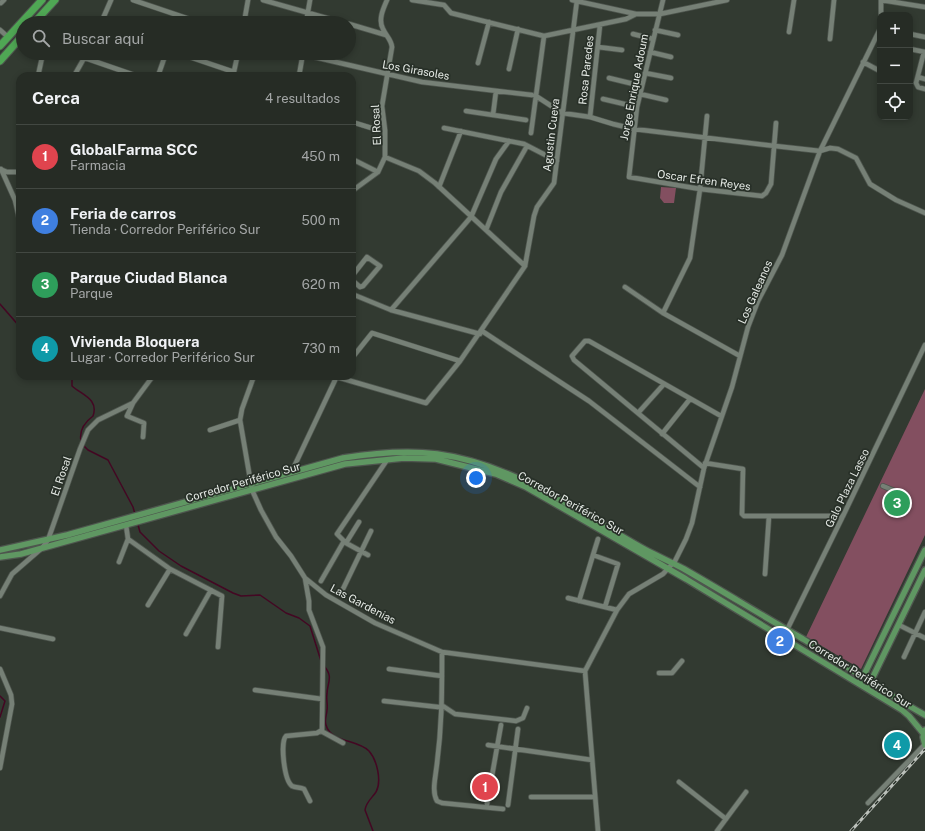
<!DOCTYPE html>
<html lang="es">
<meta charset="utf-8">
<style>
body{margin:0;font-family:"Public Sans",sans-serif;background:#323832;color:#f1f3f6}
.controls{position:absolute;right:12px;top:12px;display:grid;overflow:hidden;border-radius:8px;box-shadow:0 2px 6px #0003}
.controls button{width:36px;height:36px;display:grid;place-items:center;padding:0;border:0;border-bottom:1px solid #424842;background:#262c25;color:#f1f3f6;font:20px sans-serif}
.you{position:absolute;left:476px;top:478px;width:14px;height:14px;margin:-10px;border:3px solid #fff;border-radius:50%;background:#1a73e8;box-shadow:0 0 0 6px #1a73e833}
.badge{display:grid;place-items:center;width:26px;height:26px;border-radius:50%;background:#f09ab6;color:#fff;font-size:13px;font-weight:700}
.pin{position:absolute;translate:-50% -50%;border:2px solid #fff;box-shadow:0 1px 4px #0006}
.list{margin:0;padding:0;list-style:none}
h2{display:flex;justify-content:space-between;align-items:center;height:52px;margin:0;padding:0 16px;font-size:17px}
h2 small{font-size:13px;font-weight:400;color:#a4a7a7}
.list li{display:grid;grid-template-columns:26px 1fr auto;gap:12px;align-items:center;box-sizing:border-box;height:64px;padding:0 16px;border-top:1px solid #424842}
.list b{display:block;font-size:15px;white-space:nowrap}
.list p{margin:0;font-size:13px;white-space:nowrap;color:#a4a7a7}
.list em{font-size:13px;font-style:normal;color:#a4a7a7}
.icon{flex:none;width:22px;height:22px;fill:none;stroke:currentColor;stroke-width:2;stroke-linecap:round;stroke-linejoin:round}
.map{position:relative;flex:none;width:925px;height:831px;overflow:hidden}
.search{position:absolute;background:#262c25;box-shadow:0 2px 6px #0003;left:16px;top:16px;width:340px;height:44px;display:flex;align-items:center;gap:10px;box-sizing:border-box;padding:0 14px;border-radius:22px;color:#a4a7a7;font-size:15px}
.panel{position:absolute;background:#262c25;box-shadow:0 2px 6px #0003;left:16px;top:72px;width:340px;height:308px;border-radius:12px}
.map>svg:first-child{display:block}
</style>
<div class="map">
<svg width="925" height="831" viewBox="0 0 925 831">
<rect width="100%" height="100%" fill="#323a31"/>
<path fill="#834f60" d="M661,187L676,188L674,203H664L660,198Z
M925,389V535L861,669L806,637Z"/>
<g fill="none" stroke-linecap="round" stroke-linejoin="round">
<path stroke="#440723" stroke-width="1.5" d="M0,304L20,327
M72,376V386C82,395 99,399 93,416C85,422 79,431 81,441
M83,445L88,450L108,460L133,507L140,532L159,551L181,566L233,593L241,596L260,595L286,613L299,618L310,626L321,661
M324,666C334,677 327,683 327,694C326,699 328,705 327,710C327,715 324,719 326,725C331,743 357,739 369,751C377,760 382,781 376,792C372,798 366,802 365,810L373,831
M0,696L5,701L0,717"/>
<defs>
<path id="minor" d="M133,0L201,23
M263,0L344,23
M412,0L444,5L451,13L544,36L626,19L636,14H660L727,0
M572,0L636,14
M663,0L637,107L629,177L700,189L762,196L766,193L771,184L776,123
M881,0L925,7
M881,0V15
M1,3L4,0
M101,23L111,0
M176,23L179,16
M244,23L248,0
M306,23L310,0
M349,24L386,35
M0,30L8,37
M655,30L678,35
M789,32L794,0
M633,34L653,39
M910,34L925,37
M830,39L834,0
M598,47L622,50
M910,49L925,52
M650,52L671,57
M924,52L916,83L918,87L925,89
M178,53L234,72
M297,53L422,82L532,95
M85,58L137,76
M863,62L880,71
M478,63L489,22
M509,69L518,29
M645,73L671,78
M38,76L43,53
M74,76L87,53
M158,76L166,53
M233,76L238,53
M299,76L303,53
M918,77L925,79
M609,78L642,86
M496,91L493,115L526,120
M640,94L666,100
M536,96L562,113L590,117L613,124L634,129L775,146L820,151L830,148L838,149L856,158L870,184L896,200L925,213
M603,99L637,107
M466,111L493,115
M590,117L600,25
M352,122L378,130
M444,128L524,144L557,161
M531,133L544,36
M385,157L419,171L435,183L525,266
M352,159L378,172
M0,169L7,172H20
M1,169L15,200L20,222
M439,187L461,131
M352,191L378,172L385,157V130L382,106L392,47C391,39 386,36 383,29C378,20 383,9 387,0
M486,230L501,192L527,146
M352,276L367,257L380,266L363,286L360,287L352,280
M625,287L663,313L740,356
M352,294L391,310L480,334
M391,310L471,217L496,159L509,141
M663,313L690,258L700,189L707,116
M482,331L589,401L700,487
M352,358L372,333L460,361L525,266L534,216L537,207L554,183L577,0
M254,376L242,409L240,420L252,490L261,510L276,537L291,556L305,578L326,595L375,623L442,652L585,671
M337,377L426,403L460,361
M133,403L127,416L144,423L143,437
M638,413L664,384
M210,430L240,420
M662,434L690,399
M705,463L743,469L742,514L744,516H843
M704,468L574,360L572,356L585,341H589L721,416
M292,471L337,376
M883,486L902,494
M888,502L893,490
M126,525L128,539L170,569L222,596L218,647
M346,543L359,522
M368,555L346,543L337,534L387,460
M593,555L598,539
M119,562L128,539
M765,574L769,516
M305,578L309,601V610L323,647L322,730L317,733L286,736C280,742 284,780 292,786C296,788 300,787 304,789L310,801
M321,581L344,541
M342,591L371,531
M0,596L12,574L42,548L48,540L80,449L88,430L98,420L133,403L153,376
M568,598L617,610
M579,601L593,555L618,564L605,607
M148,605L170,569
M899,625L925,638
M0,628L53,639
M186,634L211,590
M783,638L843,516L925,345
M442,652C442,694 442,729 436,771C435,780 432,792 437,801L442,803L503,809
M904,657L925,612
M0,669L11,695L12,704L0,768
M389,669L442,676
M659,673H672L682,661
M255,690L322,699
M384,701L438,707L443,706L455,714L516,721L523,718L527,708
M321,731L343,743
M488,745L592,760
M679,782L726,819
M531,797H595
M868,803L925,744
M487,804L501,725
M508,805L518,729
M598,831L585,671L617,610L629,594L663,574L675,561L686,539L692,523L704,468L732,387L748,327L758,301L782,255L820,151L880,29
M717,831L746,792"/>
<path id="major" d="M0,550L67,535L343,458C374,453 406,450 437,454C514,464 578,512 644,549C657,556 671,562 684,569C724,592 763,616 803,639C844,664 883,692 925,715
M0,557L21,554L345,464L404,458L436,459L496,474L526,487L686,579L902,710L909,716L923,733
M861,681L925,550
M869,685L925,570
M925,730L923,737L925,745"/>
<path id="highway" d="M34,23L55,0
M0,46L42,0
M0,61L23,35"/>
</defs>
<use href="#minor" stroke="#4e554e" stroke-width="6"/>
<use href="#major" stroke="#4e554e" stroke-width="8"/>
<use href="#highway" stroke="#4e554e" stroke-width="9"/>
<use href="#minor" stroke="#768076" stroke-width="4.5"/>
<use href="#major" stroke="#5f9762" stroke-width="5.5"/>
<use href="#highway" stroke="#4fa754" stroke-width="7"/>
<defs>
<path id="rail" d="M851,831L925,749"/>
</defs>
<use href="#rail" stroke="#bcc1bb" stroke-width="3"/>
<use href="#rail" stroke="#283028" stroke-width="1.5" stroke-dasharray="4.5" stroke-linecap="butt"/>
</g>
<g text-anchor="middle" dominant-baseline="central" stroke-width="3.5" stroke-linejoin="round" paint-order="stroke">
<g font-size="11" fill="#e5eae5" stroke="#283028">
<text transform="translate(416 70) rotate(10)">Los Girasoles</text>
<text transform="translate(586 70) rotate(-84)">Rosa Paredes</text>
<text transform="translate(634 87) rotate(-79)">Jorge Enrique Adoum</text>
<text transform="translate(376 125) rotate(-93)">El Rosal</text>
<text transform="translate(551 135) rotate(-83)">Agustin Cueva</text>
<text transform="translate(704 180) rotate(8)">Oscar Efren Reyes</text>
<text transform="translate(755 292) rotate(-66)">Los Galeanos</text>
<text transform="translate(61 476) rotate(-71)">El Rosal</text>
<text transform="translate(243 482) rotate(-16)">Corredor Periférico Sur</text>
<text transform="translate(847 488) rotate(-64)">Galo Plaza Lasso</text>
<text transform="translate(571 503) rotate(29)">Corredor Periférico Sur</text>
<text transform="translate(363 604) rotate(28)">Las Gardenias</text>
<text transform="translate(860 674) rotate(32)">Corredor Periférico Sur</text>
</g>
</g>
</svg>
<div class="controls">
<button>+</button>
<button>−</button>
<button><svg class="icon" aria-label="locate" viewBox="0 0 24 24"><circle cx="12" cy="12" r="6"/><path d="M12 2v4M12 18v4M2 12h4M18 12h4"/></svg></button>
</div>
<div class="you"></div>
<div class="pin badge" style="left:485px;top:787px;background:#e0444e">1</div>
<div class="pin badge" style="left:780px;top:641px;background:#3f7fe0">2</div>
<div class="pin badge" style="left:897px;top:503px;background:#2e9e5b">3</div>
<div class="pin badge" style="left:897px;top:745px;background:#0f9aa8">4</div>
<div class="search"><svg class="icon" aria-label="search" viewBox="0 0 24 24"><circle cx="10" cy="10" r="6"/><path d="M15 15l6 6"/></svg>Buscar aquí</div>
<section class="panel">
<h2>Cerca<small>4 resultados</small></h2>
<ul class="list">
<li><span class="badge" style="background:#e0444e">1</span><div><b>GlobalFarma SCC</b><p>Farmacia</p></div><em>450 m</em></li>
<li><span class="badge" style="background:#3f7fe0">2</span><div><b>Feria de carros</b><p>Tienda · Corredor Periférico Sur</p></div><em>500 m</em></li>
<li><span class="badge" style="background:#2e9e5b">3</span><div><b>Parque Ciudad Blanca</b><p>Parque</p></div><em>620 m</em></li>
<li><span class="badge" style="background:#0f9aa8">4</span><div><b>Vivienda Bloquera</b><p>Lugar · Corredor Periférico Sur</p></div><em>730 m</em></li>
</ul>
</section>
</div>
